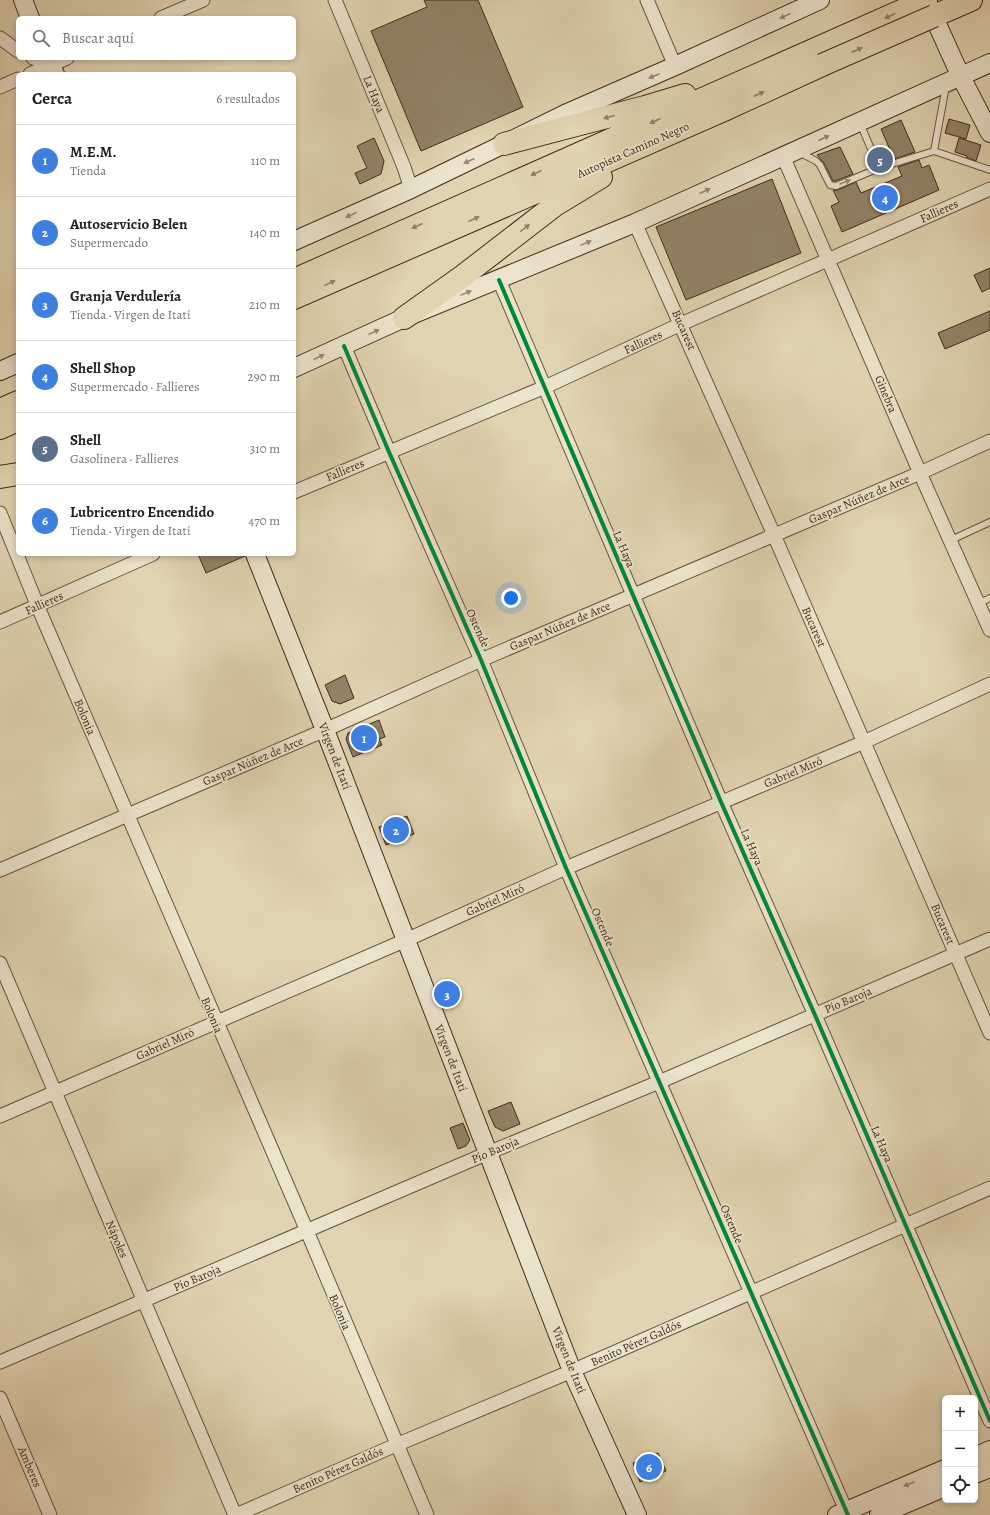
<!DOCTYPE html>
<html lang="es">
<meta charset="utf-8">
<style>
body{margin:0;font-family:Alegreya,serif;background:#f2f2f2;color:#202124}
.controls{position:absolute;right:12px;bottom:12px;display:grid;overflow:hidden;border-radius:6px;box-shadow:0 2px 6px #0003}
.controls button{width:36px;height:36px;display:grid;place-items:center;padding:0;border:0;border-bottom:1px solid #e0e0e0;background:#fff;color:#202124;font:20px sans-serif}
.you{position:absolute;left:511px;top:598px;width:14px;height:14px;margin:-10px;border:3px solid #fff;border-radius:50%;background:#1a73e8;box-shadow:0 0 0 6px #1a73e833}
.badge{display:grid;place-items:center;width:26px;height:26px;border-radius:50%;background:#0f766e;color:#fff;font-size:13px;font-weight:700}
.pin{position:absolute;translate:-50% -50%;border:2px solid #fff;box-shadow:0 1px 4px #0006}
.list{margin:0;padding:0;list-style:none}
h2{display:flex;justify-content:space-between;align-items:center;height:52px;margin:0;padding:0 16px;font-size:17px}
h2 small{font-size:13px;font-weight:400;color:#757577}
.list li{display:grid;grid-template-columns:26px 1fr auto;gap:12px;align-items:center;box-sizing:border-box;height:72px;padding:0 16px;border-top:1px solid #e0e0e0}
.list b{display:block;font-size:15px;white-space:nowrap}
.list p{margin:0;font-size:13px;white-space:nowrap;color:#757577}
.list em{font-size:13px;font-style:normal;color:#757577}
.icon{flex:none;width:22px;height:22px;fill:none;stroke:currentColor;stroke-width:2;stroke-linecap:round;stroke-linejoin:round}
.map{position:relative;flex:none;width:990px;height:1515px;overflow:hidden}
.search{position:absolute;background:#fff;box-shadow:0 2px 6px #0003;left:16px;top:16px;width:280px;height:44px;display:flex;align-items:center;gap:10px;box-sizing:border-box;padding:0 14px;border-radius:6px;color:#757577;font-size:15px}
.panel{position:absolute;background:#fff;box-shadow:0 2px 6px #0003;left:16px;top:72px;width:280px;height:484px;border-radius:6px}
.map>svg:first-child{display:block}
</style>
<div class="map">
<svg width="990" height="1515" viewBox="0 0 990 1515">
<rect width="100%" height="100%" fill="#e1d4b2"/>
<filter id="stains"><feTurbulence type="fractalNoise" baseFrequency=".005" numOctaves="4"/><feColorMatrix values="0 0 0 0 .2 0 0 0 0 .09 0 0 0 0 .02 0 0 0 .5 -.17"/></filter>
<radialGradient id="worn" r=".72"><stop offset=".6" stop-color="#630" stop-opacity="0"/><stop offset="1" stop-color="#630" stop-opacity=".3"/></radialGradient>
<path fill="#938369" stroke="#3f2c1a" d="M424,0H478L523,107L421,151L371,31L427,7Z
M949,119L970,125L966,139L945,133Z
M901,120L915,152L894,159L881,129Z
M374,138L384,161L381,174L360,184L355,173L367,168L357,146Z
M959,138L981,145L976,161L966,157L967,156L955,152Z
M840,147L853,174L835,181H833L824,163L817,155Z
M919,160L922,168L929,165L939,190L842,232L831,206L839,202L833,190H838L856,182L861,193L902,176L898,167Z
M772,179L801,253L686,300L656,227Z
M990,268V288L982,292L974,275Z
M990,311V330L945,349L938,333Z
M198,554H245V556L206,573Z
M345,675L354,698L340,704L332,701L325,685Z
M379,720L385,737L379,739L382,745L353,757L346,739L348,733Z
M407,816L414,834L386,845L379,827Z
M511,1102L520,1124L503,1131L495,1127L488,1111Z
M463,1123L470,1140L466,1146L458,1149L450,1128Z
M658,1453L666,1471L640,1482L633,1463Z"/>
<g fill="none" stroke-linecap="round" stroke-linejoin="round">
<defs>
<path id="lane" d="M860,123L879,168
M934,151L946,86
M799,152L816,161L820,165L830,185L836,186L879,168L934,151L990,170
M951,540L990,522
M978,604L990,598"/>
<path id="street" d="M335,0L404,167L411,189
M647,0L675,66
M161,18L203,0
M0,38L18,51
M33,58L51,65
M30,74L67,58
M0,87L18,79
M783,156L920,473L990,630
M635,223L774,535L990,1033
M499,280L721,802L815,1015L990,1421
M344,346L389,452L481,660L566,868L848,1515
M294,492L545,387L681,324L990,189
M0,513L38,607L307,1231L427,1515
M0,622L153,554
M0,870L325,730L481,660L920,473L990,441
M0,963L235,1515
M0,1116L406,940L566,868L864,742L990,684
M0,1362L488,1153L659,1082L990,939
M0,1398L50,1515
M236,1515L396,1445L572,1371L990,1188"/>
<path id="secondary" d="M23,0L30,18
M928,4L961,77L990,133
M48,58L55,74
M294,241L411,189L504,144L565,114L675,66L820,0
M294,368L404,318L635,223L990,63
M0,371L18,363
M255,554L325,730L572,1371L637,1515
M975,1457L990,1450
M975,1474L990,1468
M837,1515L945,1469
M879,1515L945,1487"/>
<path id="highway" d="M934,16L971,0
M504,144L645,107L685,95
M294,280L926,0
M294,298L724,110L822,65
M404,318L463,276L555,205L601,177
M0,410L18,402
M0,428L18,420
M0,477L18,474"/>
</defs>
<use href="#lane" stroke="#685640" stroke-width="8"/>
<use href="#street" stroke="#685640" stroke-width="15"/>
<use href="#secondary" stroke="#3f2c1a" stroke-width="20"/>
<use href="#highway" stroke="#3f2c1a" stroke-width="24"/>
<use href="#lane" stroke="#ece3cd" stroke-width="6"/>
<use href="#street" stroke="#ece3cd" stroke-width="13"/>
<use href="#secondary" stroke="#ece3cd" stroke-width="18"/>
<use href="#highway" stroke="#e1d4b2" stroke-width="22"/>
<defs>
<path id="highway-bridge" d="M822,65L934,16"/>
</defs>
<use href="#highway-bridge" stroke="#3f2c1a" stroke-width="24" stroke-linecap="butt"/>
<use href="#highway-bridge" stroke="#e1d4b2" stroke-width="22"/>
<defs>
<path id="cycleway" d="M499,280L721,802L815,1015L990,1421
M344,346L389,452L481,660L566,868L848,1515"/>
</defs>
<use href="#cycleway" stroke="#ece3cd" stroke-width="6"/>
<use href="#cycleway" stroke="#00873e" stroke-width="4"/>
</g>
<defs><path id="oneway-solid" d="M-6-.8H1V-3.2L6.5 0L1 3.2V.8H-6Z"/></defs>
<g fill="#968874">
<use href="#oneway-solid" transform="translate(785 16) rotate(155)"/>
<use href="#oneway-solid" transform="translate(654 76) rotate(157)"/>
<use href="#oneway-solid" transform="translate(824 138) rotate(-24)"/>
<use href="#oneway-solid" transform="translate(469 161) rotate(155)"/>
<use href="#oneway-solid" transform="translate(845 182) rotate(-22)"/>
<use href="#oneway-solid" transform="translate(705 191) rotate(-24)"/>
<use href="#oneway-solid" transform="translate(351 215) rotate(156)"/>
<use href="#oneway-solid" transform="translate(586 243) rotate(-22)"/>
<use href="#oneway-solid" transform="translate(466 293) rotate(-22)"/>
<use href="#oneway-solid" transform="translate(374 332) rotate(-24)"/>
<use href="#oneway-solid" transform="translate(319 357) rotate(-24)"/>
<use href="#oneway-solid" transform="translate(909 1484) rotate(157)"/>
</g>
<g fill="#908066">
<use href="#oneway-solid" transform="translate(890 16) rotate(156)"/>
<use href="#oneway-solid" transform="translate(857 50) rotate(-24)"/>
<use href="#oneway-solid" transform="translate(759 94) rotate(-25)"/>
<use href="#oneway-solid" transform="translate(609 117) rotate(165)"/>
<use href="#oneway-solid" transform="translate(655 121) rotate(156)"/>
<use href="#oneway-solid" transform="translate(536 173) rotate(156)"/>
<use href="#oneway-solid" transform="translate(474 219) rotate(-24)"/>
<use href="#oneway-solid" transform="translate(417 226) rotate(156)"/>
<use href="#oneway-solid" transform="translate(525 228) rotate(-38)"/>
<use href="#oneway-solid" transform="translate(330 283) rotate(-24)"/>
</g>
<g text-anchor="middle" dominant-baseline="central" stroke-width="3.5" stroke-linejoin="round" paint-order="stroke">
<g font-size="12" fill="#3f2c1a" stroke="#ece3cd">
<text transform="translate(374 94) rotate(68)">La Haya</text>
<text transform="translate(633 150) rotate(-24)">Autopista Camino Negro</text>
<text transform="translate(939 211) rotate(-24)">Fallieres</text>
<text transform="translate(684 330) rotate(66)">Bucarest</text>
<text transform="translate(643 342) rotate(-25)">Fallieres</text>
<text transform="translate(886 394) rotate(67)">Ginebra</text>
<text transform="translate(345 470) rotate(-23)">Fallieres</text>
<text transform="translate(859 499) rotate(-23)">Gaspar Núñez de Arce</text>
<text transform="translate(624 549) rotate(67)">La Haya</text>
<text transform="translate(44 603) rotate(-24)">Fallieres</text>
<text transform="translate(560 626) rotate(-23)">Gaspar Núñez de Arce</text>
<text transform="translate(814 627) rotate(66)">Bucarest</text>
<text transform="translate(478 628) rotate(66)">Ostende</text>
<text transform="translate(85 717) rotate(67)">Bolonia</text>
<text transform="translate(335 756) rotate(69)">Virgen de Itatí</text>
<text transform="translate(253 761) rotate(-23)">Gaspar Núñez de Arce</text>
<text transform="translate(793 772) rotate(-23)">Gabriel Miró</text>
<text transform="translate(752 847) rotate(66)">La Haya</text>
<text transform="translate(495 900) rotate(-24)">Gabriel Miró</text>
<text transform="translate(943 924) rotate(67)">Bucarest</text>
<text transform="translate(603 927) rotate(67)">Ostende</text>
<text transform="translate(848 1000) rotate(-23)">Pío Baroja</text>
<text transform="translate(212 1015) rotate(67)">Bolonia</text>
<text transform="translate(165 1044) rotate(-24)">Gabriel Miró</text>
<text transform="translate(451 1058) rotate(69)">Virgen de Itatí</text>
<text transform="translate(882 1144) rotate(67)">La Haya</text>
<text transform="translate(495 1150) rotate(-23)">Pío Baroja</text>
<text transform="translate(732 1224) rotate(67)">Ostende</text>
<text transform="translate(117 1239) rotate(67)">Nápoles</text>
<text transform="translate(197 1278) rotate(-23)">Pío Baroja</text>
<text transform="translate(340 1312) rotate(67)">Bolonia</text>
<text transform="translate(636 1343) rotate(-24)">Benito Pérez Galdós</text>
<text transform="translate(569 1360) rotate(68)">Virgen de Itatí</text>
<text transform="translate(30 1467) rotate(67)">Amberes</text>
<text transform="translate(338 1470) rotate(-24)">Benito Pérez Galdós</text>
</g>
</g>
<rect width="100%" height="100%" filter="url(#stains)"/>
<rect width="100%" height="100%" fill="url(#worn)"/>
</svg>
<div class="controls">
<button>+</button>
<button>−</button>
<button><svg class="icon" aria-label="locate" viewBox="0 0 24 24"><circle cx="12" cy="12" r="6"/><path d="M12 2v4M12 18v4M2 12h4M18 12h4"/></svg></button>
</div>
<div class="you"></div>
<div class="pin badge" style="left:364px;top:738px;background:#3f7fe0">1</div>
<div class="pin badge" style="left:396px;top:830px;background:#3f7fe0">2</div>
<div class="pin badge" style="left:447px;top:994px;background:#3f7fe0">3</div>
<div class="pin badge" style="left:885px;top:198px;background:#3f7fe0">4</div>
<div class="pin badge" style="left:880px;top:160px;background:#5c6f8a">5</div>
<div class="pin badge" style="left:649px;top:1467px;background:#3f7fe0">6</div>
<div class="search"><svg class="icon" aria-label="search" viewBox="0 0 24 24"><circle cx="10" cy="10" r="6"/><path d="M15 15l6 6"/></svg>Buscar aquí</div>
<section class="panel">
<h2>Cerca<small>6 resultados</small></h2>
<ul class="list">
<li><span class="badge" style="background:#3f7fe0">1</span><div><b>M.E.M.</b><p>Tienda</p></div><em>110 m</em></li>
<li><span class="badge" style="background:#3f7fe0">2</span><div><b>Autoservicio Belen</b><p>Supermercado</p></div><em>140 m</em></li>
<li><span class="badge" style="background:#3f7fe0">3</span><div><b>Granja Verdulería</b><p>Tienda · Virgen de Itatí</p></div><em>210 m</em></li>
<li><span class="badge" style="background:#3f7fe0">4</span><div><b>Shell Shop</b><p>Supermercado · Fallieres</p></div><em>290 m</em></li>
<li><span class="badge" style="background:#5c6f8a">5</span><div><b>Shell</b><p>Gasolinera · Fallieres</p></div><em>310 m</em></li>
<li><span class="badge" style="background:#3f7fe0">6</span><div><b>Lubricentro Encendido</b><p>Tienda · Virgen de Itatí</p></div><em>470 m</em></li>
</ul>
</section>
</div>
